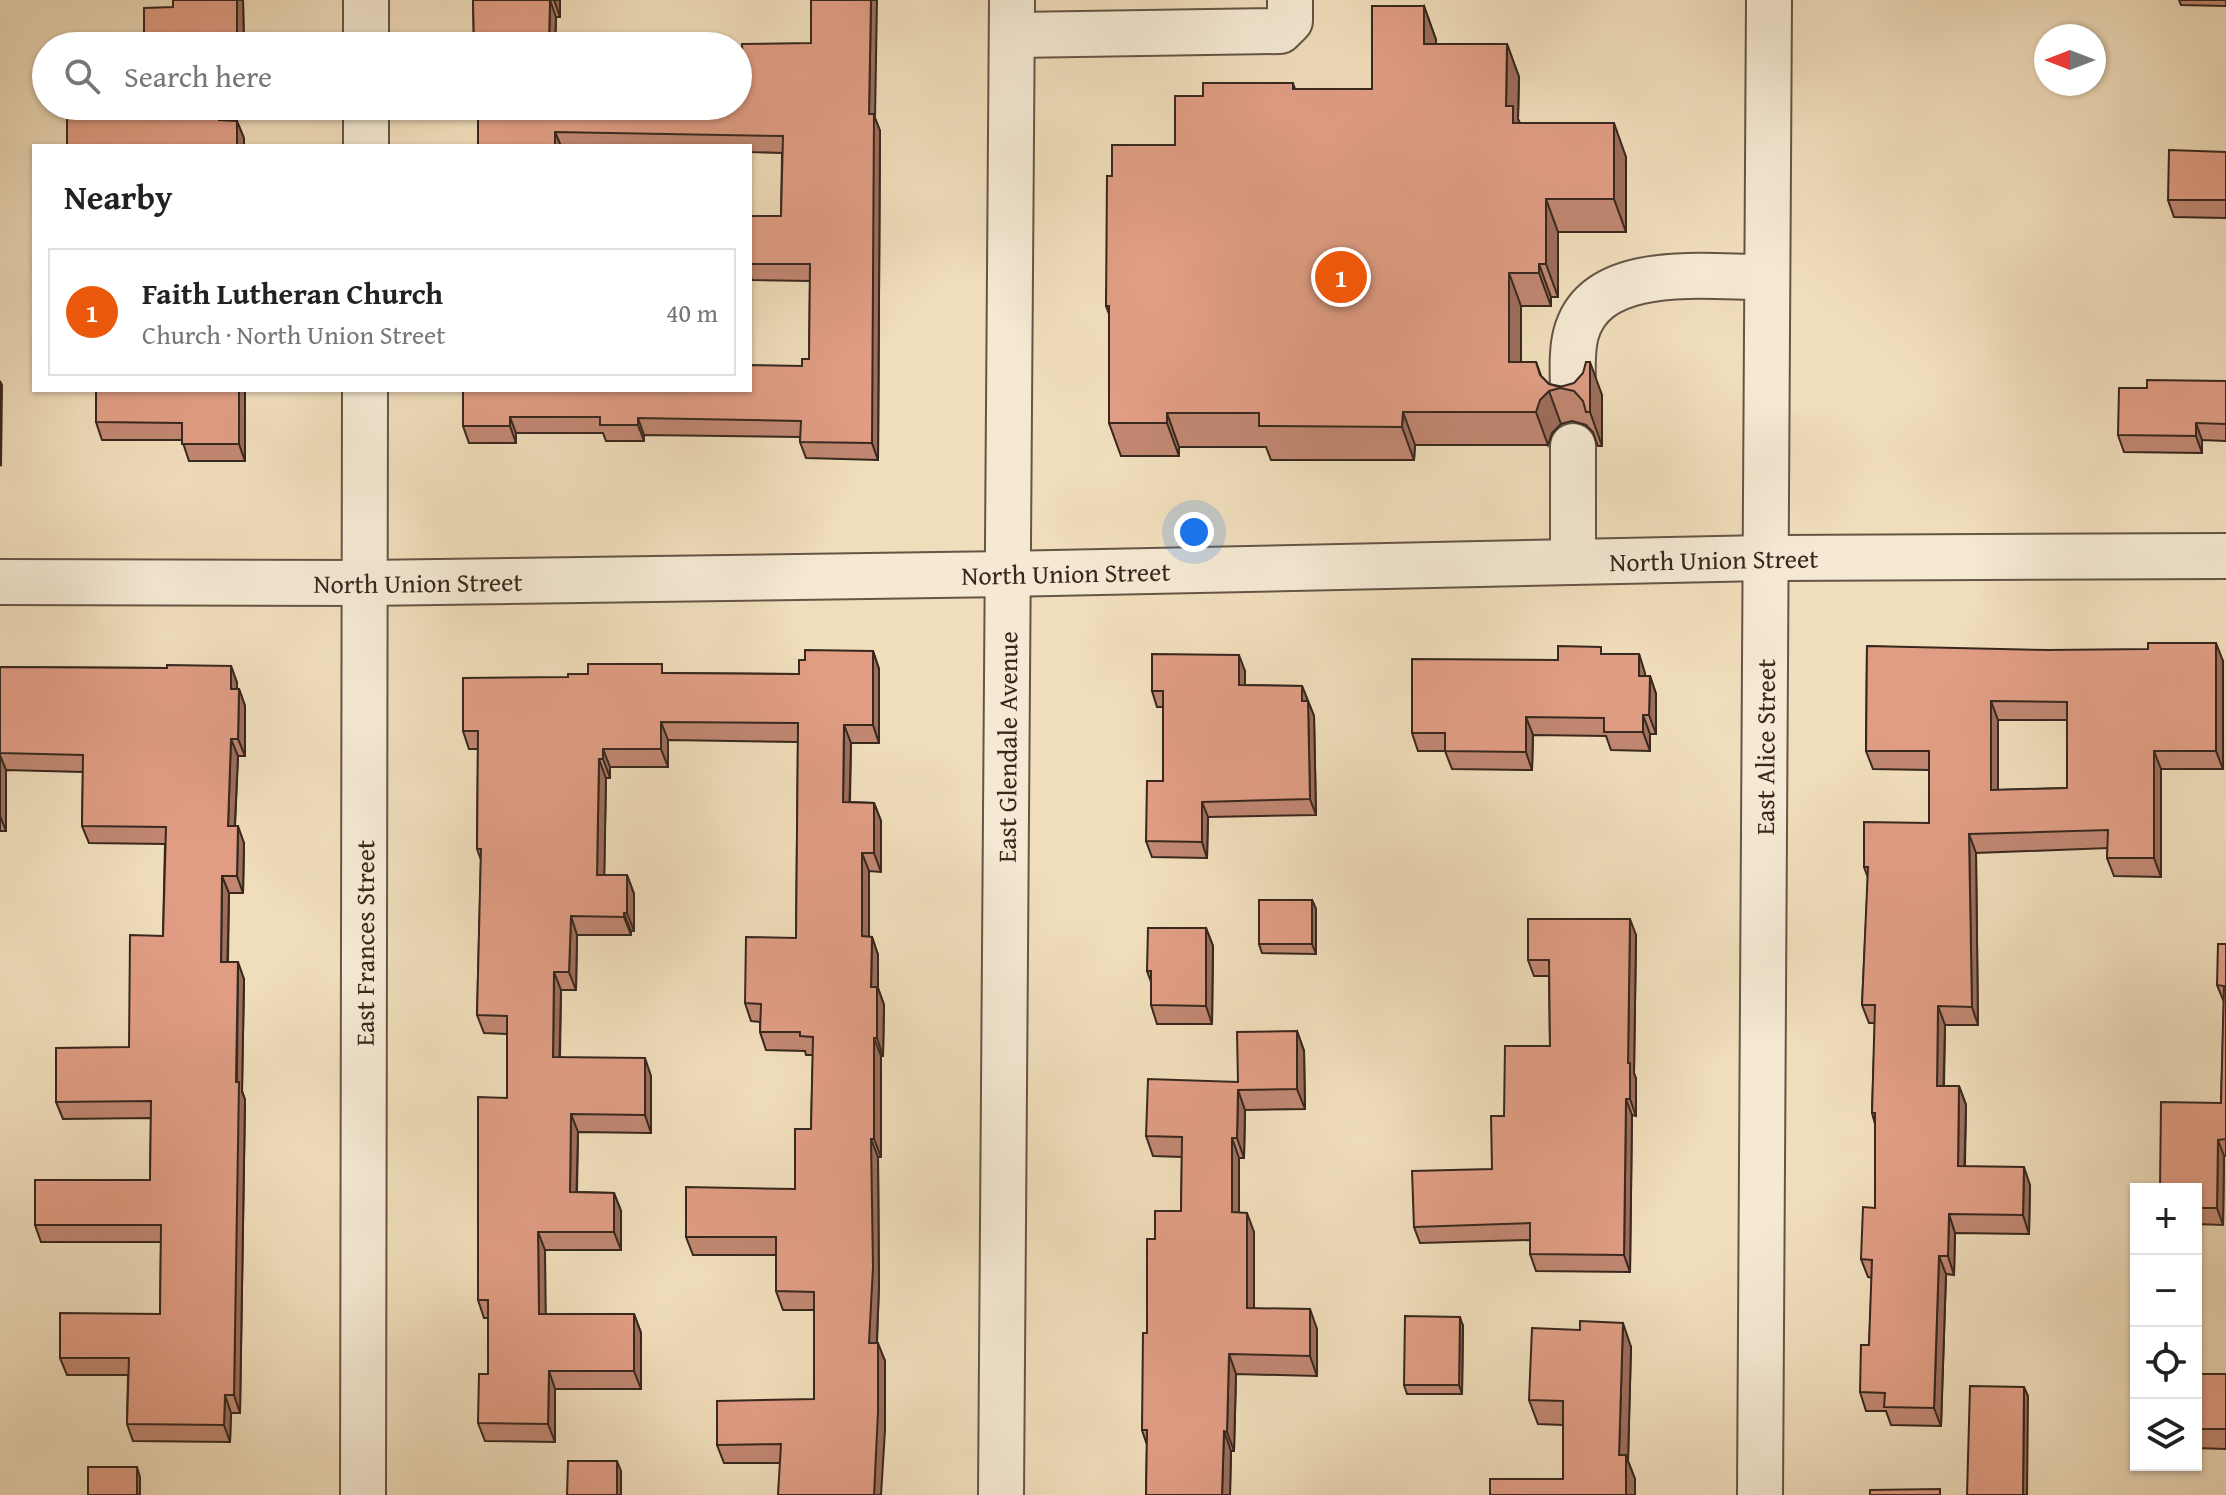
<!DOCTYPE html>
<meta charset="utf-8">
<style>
body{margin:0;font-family:"Gentium Book Plus",serif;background:#f2f2f2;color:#222}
.controls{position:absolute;right:24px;bottom:24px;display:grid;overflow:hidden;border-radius:0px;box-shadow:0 2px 6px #0004}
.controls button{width:72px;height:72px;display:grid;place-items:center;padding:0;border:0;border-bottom:2px solid #e0e0e0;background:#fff;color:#222;font:40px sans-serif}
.compass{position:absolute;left:2034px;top:24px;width:72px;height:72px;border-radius:50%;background:#fff;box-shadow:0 2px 6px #0004;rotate:270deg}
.you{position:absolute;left:1194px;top:532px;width:28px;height:28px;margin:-20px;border:6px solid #fff;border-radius:50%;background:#1a73e8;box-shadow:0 0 0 12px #1a73e833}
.badge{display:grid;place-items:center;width:52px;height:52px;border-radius:50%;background:#ea580c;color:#fff;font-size:26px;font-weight:700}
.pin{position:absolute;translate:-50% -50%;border:4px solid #fff;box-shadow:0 2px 8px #0006}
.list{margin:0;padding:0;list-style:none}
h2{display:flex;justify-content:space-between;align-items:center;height:104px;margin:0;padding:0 32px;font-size:34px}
h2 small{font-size:26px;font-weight:400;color:#767676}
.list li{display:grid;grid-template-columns:52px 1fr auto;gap:24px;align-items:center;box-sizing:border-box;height:128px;margin:0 16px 16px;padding:0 16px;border:2px solid #e0e0e0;border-radius:0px}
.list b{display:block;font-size:30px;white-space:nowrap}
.list p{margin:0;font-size:26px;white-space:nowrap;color:#767676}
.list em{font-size:26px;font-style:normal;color:#767676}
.icon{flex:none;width:44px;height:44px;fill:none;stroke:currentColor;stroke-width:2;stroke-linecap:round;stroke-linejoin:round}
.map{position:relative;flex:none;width:2226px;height:1495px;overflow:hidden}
.search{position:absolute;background:#fff;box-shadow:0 2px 6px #0004;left:32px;top:32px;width:720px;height:88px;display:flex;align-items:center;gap:20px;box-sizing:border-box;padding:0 28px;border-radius:44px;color:#767676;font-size:30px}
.panel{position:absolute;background:#fff;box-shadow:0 2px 6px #0004;left:32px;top:144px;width:720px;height:248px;border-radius:0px}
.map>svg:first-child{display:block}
</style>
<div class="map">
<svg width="2226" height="1495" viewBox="0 0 2226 1495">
<rect width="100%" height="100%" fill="#f0ddbb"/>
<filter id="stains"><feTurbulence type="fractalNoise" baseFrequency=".0025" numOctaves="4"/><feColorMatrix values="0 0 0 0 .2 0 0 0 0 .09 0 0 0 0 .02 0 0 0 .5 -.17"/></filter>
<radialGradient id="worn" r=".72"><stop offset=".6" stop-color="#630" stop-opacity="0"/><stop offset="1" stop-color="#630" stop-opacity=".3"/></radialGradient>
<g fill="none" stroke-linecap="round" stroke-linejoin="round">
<defs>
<g id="minor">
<path d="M1012,35L1280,31L1290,21V0"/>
<path d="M366,46V0"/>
<path d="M366,146V106"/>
<path d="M1573,395C1573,376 1571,352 1576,334C1596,260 1710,278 1767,277"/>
<path d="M1573,446V562"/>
<path id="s1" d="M0,582L365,583L1008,574L1765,558L2226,556"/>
<path id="s2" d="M363,1495L365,390"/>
<path id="s3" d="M1001,1495L1012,0"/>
<path id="s4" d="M1760,1495L1769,0"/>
</g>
</defs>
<use href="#minor" stroke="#655545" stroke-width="48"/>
<use href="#minor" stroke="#f5e9d3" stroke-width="44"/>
</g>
<path fill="#c18772" stroke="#37281e" stroke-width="2" fill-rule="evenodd" d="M243,0L244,46H144L173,7Z
M473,0H560V17H556L555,46H474Z
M2179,0H2226V6L2181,5Z
M1424,6L1436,40V44H1507L1519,77L1518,119L1520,123L1626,157V232H1558V297H1551V306H1521V362H1536L1541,376L1549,384L1602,395V446H1598L1593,432L1586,425L1572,421L1561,424L1552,433L1548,445H1415L1414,460H1271L1266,447H1179V456H1121L1109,423V314L1106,306L1112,176L1175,145L1203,96L1293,83L1295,89H1372Z
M478,106L875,118L880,131L878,460L806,458L800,442V437L644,435V441H606L603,433H516V443H469L463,426V390L802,366L809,359L810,281L752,280L750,274V264L781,216L782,153L750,152V146H478Z
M2226,152V218L2174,217L2168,200Z
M2226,381V441L2202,440V453L2124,452L2118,435L2147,388Z
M245,390V461H189L182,440H102L96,422Z
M1867,646L2223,661V769H2161V877L2114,876L2107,858L2108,848L1976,853L1978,1025H1945L1944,1086H1959L1966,1105L1965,1166L2030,1185L2029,1234L1955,1233L1954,1275L1946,1274L1941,1426L1891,1425L1886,1411H1866L1860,1392L1869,1345L1872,1278L1868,1277L1861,1259L1875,1208V1124L1872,1113L1875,1023H1869L1862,1005L1868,878L1864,867L1929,823V770L1873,769L1866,751ZM1998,720H2067V788L1998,790Z
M873,651L879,669V743H851L850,802L874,803L881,821V872L869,871V937H872L878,955V988L884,1005L883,1056H881V1157H878L879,1285L877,1343L885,1361V1430L780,1463H724L717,1445L814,1399V1310H783L776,1291V1255H693L686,1237L795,1189L811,1129L813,1055H806L805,1051L766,1050L760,1032V1022L751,1021L745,1003L796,938L798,742L668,740V767H610V778H606L604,875H627L634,894V931H631V935H577L576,990H561L560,1057L651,1076V1133L578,1132L577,1192L614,1193L621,1211V1250H545V1314H634L641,1333V1389H555V1442L485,1441L478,1423L488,1374V1318H484L478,1300L507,1098V1034L484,1033L477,1015L481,860L477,849L478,749H469L463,731L568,677L665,673L799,674L805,660Z
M1604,654H1639L1645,676H1650L1656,694V734H1650V751L1611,750L1606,736L1533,735L1532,770L1452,769L1445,751H1418L1412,733L1558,660Z
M231,666L237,683V689H239L245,706V756H238L235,826L244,843L243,893H229L228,962L244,979L242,1091L245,1100L240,1413H231L230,1442L133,1441L127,1424L128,1375H67L60,1358L160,1314L161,1242H41L35,1225L150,1180L151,1118L63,1119L56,1102L129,1047L163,936L165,844L89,843L82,826L83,772L6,770V831H0V667L167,668Z
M1245,671V685L1302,686L1314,716L1316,815L1208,817L1207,858L1152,857L1146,841L1163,781V707H1157L1152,691Z
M1312,900L1316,909V954L1262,953L1259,944Z
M1206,928L1213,946L1212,1024H1157L1151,1005V982L1147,971Z
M1636,935L1634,1073L1636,1079V1116L1632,1115L1630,1272L1536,1271L1530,1254V1240L1420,1243L1414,1227L1492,1169L1504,1116L1550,1046L1549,976H1534L1528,960Z
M2226,944V1156H2224L2223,1225L2196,1224V1189L2221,1103L2224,1002L2217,985Z
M1297,1031L1304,1051L1305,1109L1245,1110L1244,1158H1239V1212L1254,1232V1308L1317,1329V1376L1236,1374L1234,1451H1231L1230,1495H1146L1147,1445L1142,1430L1147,1333L1155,1239L1181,1211L1182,1157L1153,1156L1146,1136L1238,1082Z
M1463,1326L1462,1394H1407L1404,1385Z
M1631,1347L1628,1461L1635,1479V1495L1563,1479V1425L1538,1424L1529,1400Z
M2196,1374H2226V1449L2196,1448Z"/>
<path fill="#9d6e5c" stroke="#37281e" stroke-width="2" d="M237,0H243L244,46H239L237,41Z
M550,0L556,17L555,46H549Z
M554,0H560V17Z
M871,0H877L875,118L880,131L878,460L872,443L869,114Z
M1424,6L1436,40V77L1424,44Z
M1507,44L1519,77L1518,119L1526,139V157L1506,106Z
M219,106H225V138L219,120Z
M237,121L244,138V146H237Z
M1614,123L1626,157V232L1614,199Z
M555,132L561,146H555Z
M1546,199L1558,232V297L1546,264Z
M1539,264L1551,297V306L1539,273Z
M1509,273L1521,306V395L1509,362Z
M1536,362L1547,393L1549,391L1561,424L1552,433L1548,445L1536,412Z
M1590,362L1602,395V446L1590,412Z
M0,381L2,385L1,466L0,464Z
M239,390H245V461L239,444Z
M1403,412L1415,445L1414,460L1402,427Z
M1167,413L1179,447V456L1167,423Z
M510,417L516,433V443L510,426Z
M638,418L644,435V441L638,425Z
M2196,423L2202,440V453L2196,436Z
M2216,643L2223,661V769L2216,751Z
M873,651L879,669V743L873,725Z
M1639,654L1645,673V694L1639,676Z
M1239,655L1245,671V700L1239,685Z
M231,666L237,683V706L231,689Z
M1650,676L1656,694V734L1649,715Z
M1302,686L1308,701H1302Z
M239,689L245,706V756L238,739Z
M1308,701L1314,716L1316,815L1310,799Z
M1991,701L1998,720V809L1991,790Z
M1643,715L1650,734V751L1643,732Z
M1526,717L1533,735L1532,770L1526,752Z
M661,722L668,740V767L661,749Z
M844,725L851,743L849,820L843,802Z
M231,739L238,756L234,843L228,826Z
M603,749L610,767V778L603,759Z
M2154,751L2161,769V877L2154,858Z
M0,755L6,770V831L0,816Z
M599,759L606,778L604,893L597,875Z
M1202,802L1208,817L1207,858L1202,842Z
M874,803L881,821V872L874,853Z
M238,826L244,843L243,893L237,876Z
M1969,834L1976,853L1978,1025L1972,1007Z
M862,853L869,871V955L862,936Z
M627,875L634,894V931L627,913Z
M222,876L229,893L227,979L221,962Z
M1312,900L1316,909V954L1312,944Z
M624,913L631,931V935L624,917Z
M571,916L577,935L576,990L569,972Z
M1630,919L1636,935L1634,1073L1636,1079V1116L1630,1099L1628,1063Z
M1206,928L1213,946L1212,1024L1206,1006Z
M872,937L878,955V988L884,1005L883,1056L877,1038L871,987Z
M238,962L244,979L242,1091L245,1100L240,1413L234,1395Z
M554,972L561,990L559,1075L553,1057Z
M1938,1006L1945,1025L1943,1105L1937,1086Z
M1297,1031L1304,1051L1305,1109L1297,1089Z
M874,1038L881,1056V1157L874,1139Z
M645,1058L651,1076V1133L645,1115Z
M1959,1086L1966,1105L1964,1184L1958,1166Z
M1238,1090L1245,1110L1244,1158L1237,1138Z
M1626,1099L1632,1115L1630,1272L1624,1255Z
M571,1114L578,1132L576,1211L570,1192Z
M1232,1138L1239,1158V1232L1232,1212Z
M871,1139L878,1157L879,1285L876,1361L869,1343Z
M2218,1140L2224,1156L2223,1225L2217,1208Z
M2024,1167L2030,1185L2029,1234L2023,1215Z
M614,1193L621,1211V1250L614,1232Z
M1247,1213L1254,1232V1328L1247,1308Z
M1949,1214L1955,1233L1954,1275L1948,1256Z
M538,1232L545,1250L546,1333L539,1314Z
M1939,1256L1946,1274L1941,1426L1934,1408Z
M1310,1309L1317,1329V1376L1310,1356Z
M634,1314L641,1333V1389L634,1371Z
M1460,1317L1463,1326L1462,1394L1459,1385Z
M1623,1323L1631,1347L1628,1461L1635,1479V1495H1626L1619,1455Z
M878,1343L885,1361V1430L881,1495H874Z
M1229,1354L1236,1374L1234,1451L1227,1432Z
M549,1371L555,1389V1442L548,1424Z
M2024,1387L2028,1396L2027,1495H2023Z
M225,1395L231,1413L230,1442L224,1425Z
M1224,1431L1231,1451L1230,1495H1222Z
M617,1461L621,1471V1495H617Z
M137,1467L140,1477V1495H137Z"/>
<path fill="#e09d84" stroke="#37281e" stroke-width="2" fill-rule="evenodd" d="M173,0H237V41H219V46H144V8L173,7Z
M473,0H554H550L549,46H474Z
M811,0H871L869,114H874L872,443L800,442L801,421L638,418V425H600V417H510V426H463V390H750V365L802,366V359H809L810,264H750V216H781L783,136L555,132V146H478V106H738V87H743L742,44L811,43Z
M1372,6H1424V44H1507L1506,106H1513V123H1614V199H1546V264H1539V273H1509V362H1536L1540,375L1549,384L1560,387L1574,383L1583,373L1586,362H1590V412H1586L1583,401L1574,391L1560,388L1549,391L1540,400L1536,412H1403L1402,427L1259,426V413H1167V423H1109V306H1106L1107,176H1112V145H1175V96H1203V83H1293V89H1372Z
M67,106H219V120L237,121V146H67Z
M2169,150L2226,152V200H2168Z
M2147,380L2226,381V424L2196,423V436L2118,435L2119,388H2147Z
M96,390H239V444H182V423L96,422Z
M2148,643H2216V751H2154V858H2107L2108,830L1969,834L1972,1007L1938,1006L1937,1086H1959L1958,1166L2024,1167L2023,1215L1949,1214L1948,1256H1939L1934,1408L1884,1407L1885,1393L1860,1392L1861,1345H1869L1872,1260L1861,1259L1863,1207L1875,1208V1113H1872L1875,1005H1862L1868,867H1864V822L1929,823V751H1866L1867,646L2049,650L2148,649ZM1991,701L2067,702V788L1991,790Z
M1558,646L1601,647V654H1639V676H1650L1649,715H1643V732H1604V718L1526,717V752L1445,751V733H1412V659L1558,660Z
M805,650L873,651V725H844L843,802L874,803V853H862V936L872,937L871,987H877V1038H874V1139H871L873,1267L869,1343H878V1412L874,1495H778L781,1444L717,1445V1401L814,1399V1292L776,1291V1237H686V1187L795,1189V1129H811L813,1037L800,1036V1032H760L761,1004L745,1003L746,937L796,938L798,723L661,722V749H603V759H599L597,875H627V913H624V917L571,916L569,972H554L553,1057L645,1058V1115L571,1114L570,1192L614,1193V1232H538L539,1314H634V1371H549L548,1424L478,1423L479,1374H488V1300H478V1097L507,1098V1016L477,1015L481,849H477L478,731H463V678L568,677V674H588V664H662V673L799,674V660H805Z
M1152,654L1239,655V685L1302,686V701H1308L1310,799L1202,802V842L1146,841L1147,781H1163V691H1152Z
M167,665L231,666V689H239L238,739H231L228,826H238L237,876H222L221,962H238L236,1082H239L234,1395H225L224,1425L127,1424L129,1358H60V1313L160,1314L161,1225H35V1180H150L151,1101L56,1102V1048L129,1047L130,935L163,936L166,827L82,826L83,755L0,753V667L167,668Z
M1259,900H1312V944H1259Z
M1528,919H1630L1628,1063H1630V1099H1626L1624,1255L1530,1254V1223L1414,1227L1412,1171L1492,1169L1491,1116H1504L1505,1046H1550L1549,960H1528Z
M1148,928H1206V1006L1151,1005V971H1147Z
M2218,944H2226V1139L2218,1140L2217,1208H2196V1189H2160L2161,1102L2221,1103L2224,986L2217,985Z
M1297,1031V1089L1238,1090L1237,1138H1232V1212L1247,1213V1308L1310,1309V1356L1229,1354L1227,1432L1224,1431L1222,1495H1146L1147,1430H1142L1143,1333H1147V1239H1155V1211H1181L1182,1137L1146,1136L1148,1079L1238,1082L1237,1032Z
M1405,1316L1460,1317L1459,1385H1404Z
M1580,1321L1623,1323L1619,1455H1626V1495H1490V1479H1563V1401L1529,1400L1532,1328L1580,1330Z
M2196,1374H2226V1429H2196Z
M1970,1386L2024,1387L2023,1495H1967Z
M568,1461H617V1495H567Z
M88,1467H137V1495H88Z
M1940,1489V1495H1870V1490Z"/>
<g text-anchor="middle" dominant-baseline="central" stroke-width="8" stroke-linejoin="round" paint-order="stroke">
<g font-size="26" fill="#37281e" stroke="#f5e9d3">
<text stroke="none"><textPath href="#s1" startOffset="1714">North Union Street</textPath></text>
<text stroke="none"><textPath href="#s1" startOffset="1066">North Union Street</textPath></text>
<text stroke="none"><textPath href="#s1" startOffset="418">North Union Street</textPath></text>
<text stroke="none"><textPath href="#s4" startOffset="748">East Alice Street</textPath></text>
<text stroke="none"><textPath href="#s3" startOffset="748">East Glendale Avenue</textPath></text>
<text stroke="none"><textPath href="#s2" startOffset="552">East Frances Street</textPath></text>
</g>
</g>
<rect width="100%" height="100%" filter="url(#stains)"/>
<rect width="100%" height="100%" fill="url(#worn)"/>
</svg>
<div class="controls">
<button>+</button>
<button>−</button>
<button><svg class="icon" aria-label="locate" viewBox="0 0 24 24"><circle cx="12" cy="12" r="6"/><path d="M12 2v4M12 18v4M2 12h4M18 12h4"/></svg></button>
<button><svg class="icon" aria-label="layers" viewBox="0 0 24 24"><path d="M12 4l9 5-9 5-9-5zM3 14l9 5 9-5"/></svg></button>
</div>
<svg class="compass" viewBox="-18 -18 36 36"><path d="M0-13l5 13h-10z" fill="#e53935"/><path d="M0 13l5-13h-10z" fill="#767676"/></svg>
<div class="you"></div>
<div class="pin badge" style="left:1341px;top:277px">1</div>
<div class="search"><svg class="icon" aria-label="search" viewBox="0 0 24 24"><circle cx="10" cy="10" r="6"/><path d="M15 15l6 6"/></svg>Search here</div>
<section class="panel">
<h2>Nearby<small></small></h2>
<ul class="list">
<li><span class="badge">1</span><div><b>Faith Lutheran Church</b><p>Church · North Union Street</p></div><em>40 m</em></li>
</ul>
</section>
</div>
